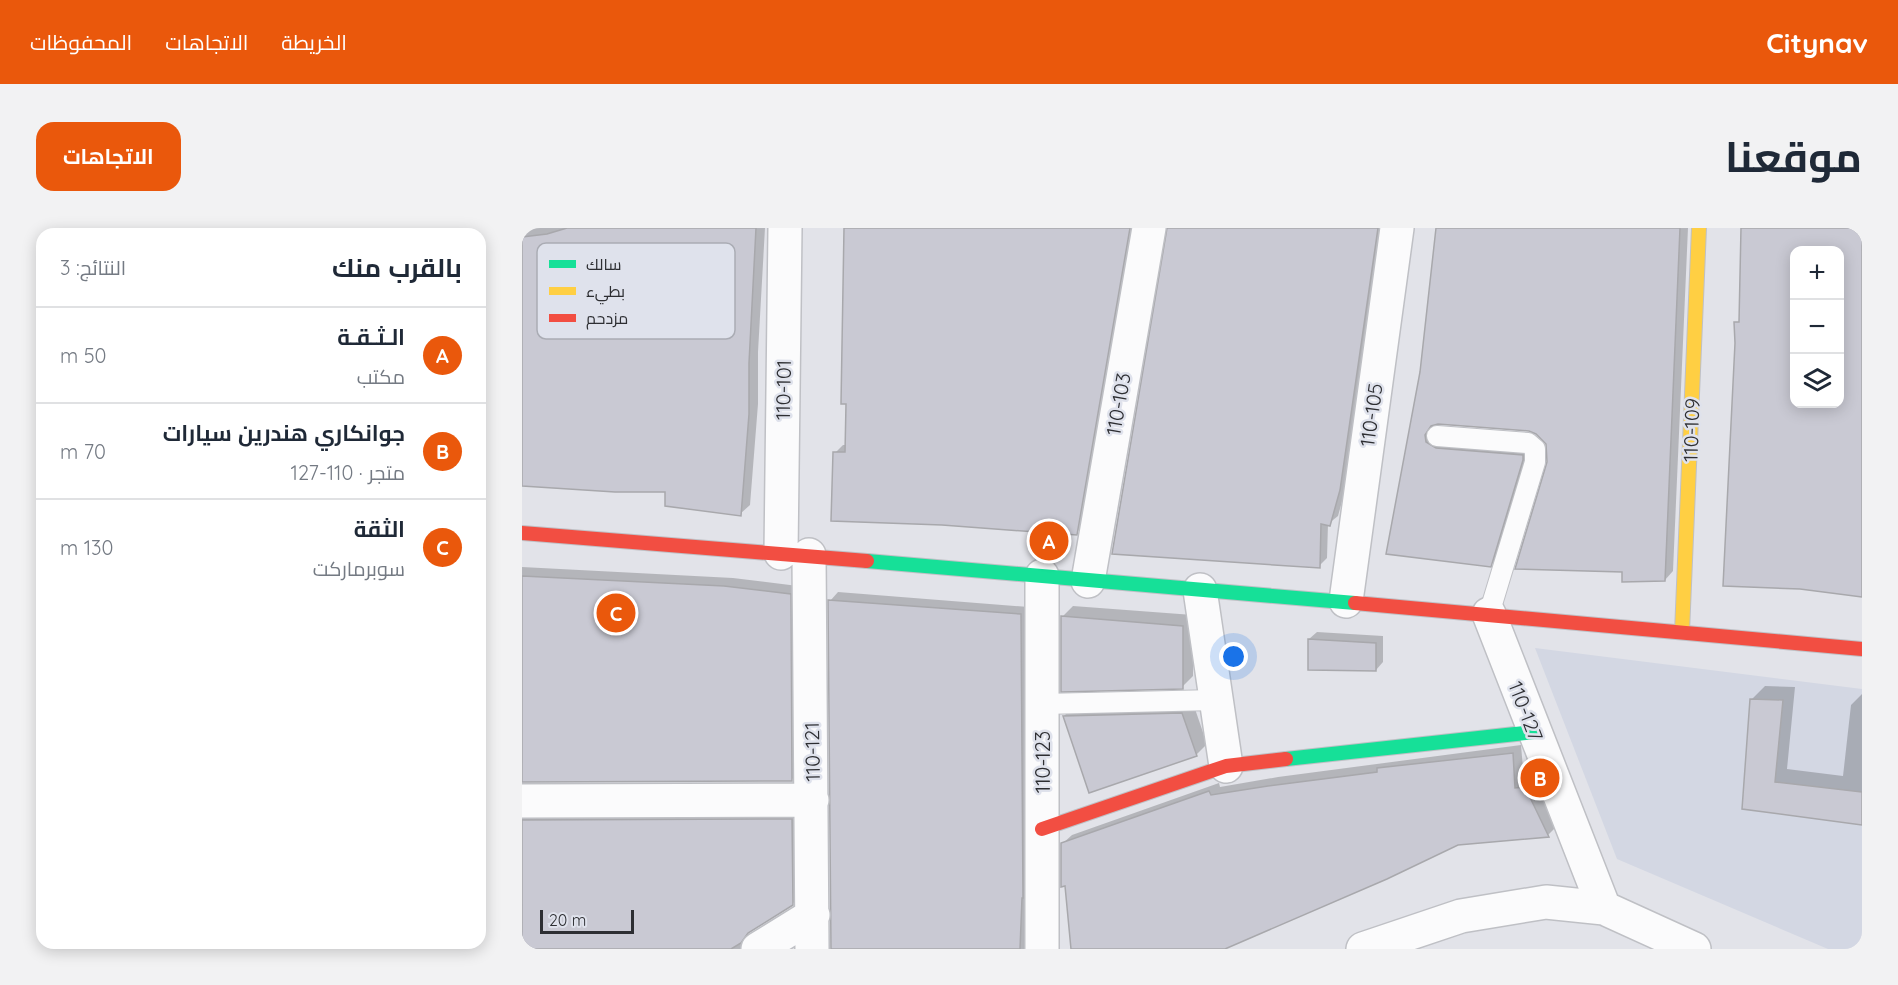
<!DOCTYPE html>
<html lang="ar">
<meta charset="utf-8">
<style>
body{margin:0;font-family:Quicksand,Cairo,sans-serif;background:#f2f2f3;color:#1f2937;direction:rtl}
.controls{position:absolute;right:18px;top:18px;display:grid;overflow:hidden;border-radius:12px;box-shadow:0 3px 15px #0003}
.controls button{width:54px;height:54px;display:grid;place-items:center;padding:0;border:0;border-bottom:2px solid #e0e1e3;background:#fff;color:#1f2937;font:30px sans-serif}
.scale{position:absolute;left:18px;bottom:15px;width:94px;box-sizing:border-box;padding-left:6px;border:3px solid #2d2e32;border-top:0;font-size:16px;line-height:21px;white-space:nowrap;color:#2d2e32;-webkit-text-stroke:4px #dfe2ec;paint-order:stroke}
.you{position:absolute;left:712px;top:429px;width:21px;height:21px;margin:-15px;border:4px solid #fff;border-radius:50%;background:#1a73e8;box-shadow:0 0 0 9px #1a73e833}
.badge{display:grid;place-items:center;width:39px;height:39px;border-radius:50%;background:#ea580c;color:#fff;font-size:20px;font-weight:700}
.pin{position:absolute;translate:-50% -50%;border:3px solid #fff;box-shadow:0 2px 6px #0006}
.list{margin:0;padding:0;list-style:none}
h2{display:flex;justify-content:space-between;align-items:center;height:78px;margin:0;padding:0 24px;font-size:26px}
h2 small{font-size:20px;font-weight:400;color:#747a83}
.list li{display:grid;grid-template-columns:39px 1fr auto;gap:18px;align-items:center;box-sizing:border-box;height:96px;padding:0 24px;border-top:2px solid #e0e1e3}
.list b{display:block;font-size:22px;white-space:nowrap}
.list p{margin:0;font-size:20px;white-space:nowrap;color:#747a83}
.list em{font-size:20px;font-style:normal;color:#747a83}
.icon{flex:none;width:33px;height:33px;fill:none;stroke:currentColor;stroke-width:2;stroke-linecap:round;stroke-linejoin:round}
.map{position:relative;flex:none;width:1340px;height:721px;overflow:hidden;direction:ltr;border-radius:18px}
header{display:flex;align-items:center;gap:36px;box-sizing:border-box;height:84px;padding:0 30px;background:#ea580c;color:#fff}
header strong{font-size:28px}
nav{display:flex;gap:33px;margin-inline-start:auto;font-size:21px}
.intro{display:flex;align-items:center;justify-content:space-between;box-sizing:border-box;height:144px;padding:0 36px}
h1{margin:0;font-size:42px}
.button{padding:15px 27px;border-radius:18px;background:#ea580c;color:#fff;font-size:21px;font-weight:700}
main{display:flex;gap:36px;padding:0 36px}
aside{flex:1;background:#fff;border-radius:18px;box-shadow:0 3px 15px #0003}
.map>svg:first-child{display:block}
</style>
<header>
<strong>Citynav</strong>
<nav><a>الخريطة</a><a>الاتجاهات</a><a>المحفوظات</a></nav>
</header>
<div class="intro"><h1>موقعنا</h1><a class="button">الاتجاهات</a></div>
<main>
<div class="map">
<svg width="1340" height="721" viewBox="0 0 1340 721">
<rect width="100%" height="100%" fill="#e2e3e9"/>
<path fill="#d3d7e3" d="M1013,420L1340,461V721H1306L1095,631Z"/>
<path fill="#0003" fill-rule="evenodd" d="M12,0H243L236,124V176L228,277L218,286L144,262L0,256V1Z
M323,0H614L562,297L554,305L313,225L321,217H325Z
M647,0H863L826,252L816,288L806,296L805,330L797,338Z
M917,0H1166L1151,343L1143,352L1102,342L1026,234L1025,215L1015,205L1007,202L916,195L911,197L912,205L1009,223L977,329L968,337L866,325L899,144Z
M1219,0H1340L1298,362L1202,357L1217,159ZM1272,22H1318V176H1272Z
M0,339L211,350L276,358L278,544L269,552L0,553Z
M316,364L507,379L506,721H310L308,373Z
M551,378L671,387V448L660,459L540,389Z
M795,404L861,408V434L854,442L787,411Z
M1243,458L1273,459L1265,541L1321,548L1329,477L1340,466V596L1221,580L1230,471Z
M671,475L685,516L674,527L568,563L542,488L553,477Z
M999,517L1002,552L1013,551L1035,598L1026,607L936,616H540L550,607L697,555L698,559L756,549Z
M0,582L278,583L279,668L270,676L227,702L225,712L228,721H0Z"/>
<path fill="#c9c9d3" stroke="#a8a8ac" stroke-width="1.5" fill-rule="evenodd" d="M45,0H234L227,135V186L219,288L143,278V264H93L0,258V9L25,6Z
M322,0H608L555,307L420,297L309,293L311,224H323L324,176H319Z
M645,0H856L818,262L808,298L799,296L798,340L590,326Z
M914,0H1158L1143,353L1100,354V344L993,341L1025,234L1024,216L1014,206L1007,203L916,196L909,198L903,207L904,214L914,220L1001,227V232L969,339L864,326L898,144Z
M1219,0H1340V369L1278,361L1201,358L1213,115L1212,94H1217ZM1272,22H1317V176H1272Z
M0,348L202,358L269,366L270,553L0,554Z
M306,372L499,386L501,670H500L498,721H309Z
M539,388L661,398V461L539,464Z
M786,411L854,415V443L786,442Z
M1228,471L1261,472L1253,554L1340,564V597L1220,581Z
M660,485L675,528L567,565L541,488Z
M991,525L993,560L1003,559L1027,609L936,617L865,651L703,721H549L543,658L539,659V615L687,563L689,567L746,558L855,544V540Z
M270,591L271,677L226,705L219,715L209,721H0V592Z"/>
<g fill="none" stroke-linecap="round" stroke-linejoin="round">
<defs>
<path id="lane" d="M915,208L1006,215L1013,221V234L967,386
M520,476L694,472"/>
<path id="street" d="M259,325L263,0
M287,327L290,721
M520,348V721
M566,353L627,0
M678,362L704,538
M824,373L875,0
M967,386L1082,680
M0,573L290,572
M236,721L291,687
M841,721L939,688L1024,674L1082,680L1172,721"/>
<path id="fast" d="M345,333L833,375
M764,531L1012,504"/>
<path id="slow" d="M1160,404L1177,0"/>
<path id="jam" d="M0,305L345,333
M833,375L1340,421
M520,601L704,538L764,531"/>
</defs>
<use href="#lane" stroke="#bfc0c5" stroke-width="22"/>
<use href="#street" stroke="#bfc0c5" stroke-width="36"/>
<use href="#fast" stroke="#bfc0c5" stroke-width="16"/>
<use href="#slow" stroke="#bfc0c5" stroke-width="16"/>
<use href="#jam" stroke="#bfc0c5" stroke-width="16"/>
<use href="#lane" stroke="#fbfbfc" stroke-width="20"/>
<use href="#street" stroke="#fbfbfc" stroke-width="33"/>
<use href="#fast" stroke="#16e098" stroke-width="14"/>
<use href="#slow" stroke="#ffcf43" stroke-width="14"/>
<use href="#jam" stroke="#f24e42" stroke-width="14"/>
</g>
<g text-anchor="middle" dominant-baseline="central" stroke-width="5" stroke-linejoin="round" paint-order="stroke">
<g font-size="20" fill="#2d2e32" stroke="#dfe2ec">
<text transform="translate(261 162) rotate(-89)">110-101</text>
<text transform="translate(596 176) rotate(-80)">110-103</text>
<text transform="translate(849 187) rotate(-82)">110-105</text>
<text transform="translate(1169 202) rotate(-88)">110-109</text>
<text transform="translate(1004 483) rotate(69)">110-127</text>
<text transform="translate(290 524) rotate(-91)">110-121</text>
<text transform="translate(520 534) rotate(-90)">110-123</text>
</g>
</g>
<rect x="15" y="15" width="198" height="96" rx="9" fill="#dfe2ec" stroke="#aaacb4" stroke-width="1.5"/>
<rect x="27" y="32" width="27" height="8" fill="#16e098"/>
<rect x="27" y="59" width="27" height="8" fill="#ffcf43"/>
<rect x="27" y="86" width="27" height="8" fill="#f24e42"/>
<g font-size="16" fill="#2d2e32">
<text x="64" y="42">سالك</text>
<text x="64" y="69">بطيء</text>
<text x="64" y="96">مزدحم</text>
</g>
</svg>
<div class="controls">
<button>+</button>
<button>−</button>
<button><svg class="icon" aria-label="layers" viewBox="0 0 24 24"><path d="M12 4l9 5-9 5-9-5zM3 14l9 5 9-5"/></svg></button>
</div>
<div class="scale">20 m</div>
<div class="you"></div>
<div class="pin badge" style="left:527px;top:313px">A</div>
<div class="pin badge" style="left:1018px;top:550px">B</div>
<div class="pin badge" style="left:94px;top:385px">C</div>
</div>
<aside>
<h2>بالقرب منك<small>النتائج: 3</small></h2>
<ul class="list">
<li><span class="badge">A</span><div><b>الـثـقـة</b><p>مكتب</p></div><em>50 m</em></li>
<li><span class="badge">B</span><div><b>جوانكاري هندرين سيارات</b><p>متجر · 110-127</p></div><em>70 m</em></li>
<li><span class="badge">C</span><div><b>الثقة</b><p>سوبرماركت</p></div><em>130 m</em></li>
</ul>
</aside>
</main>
